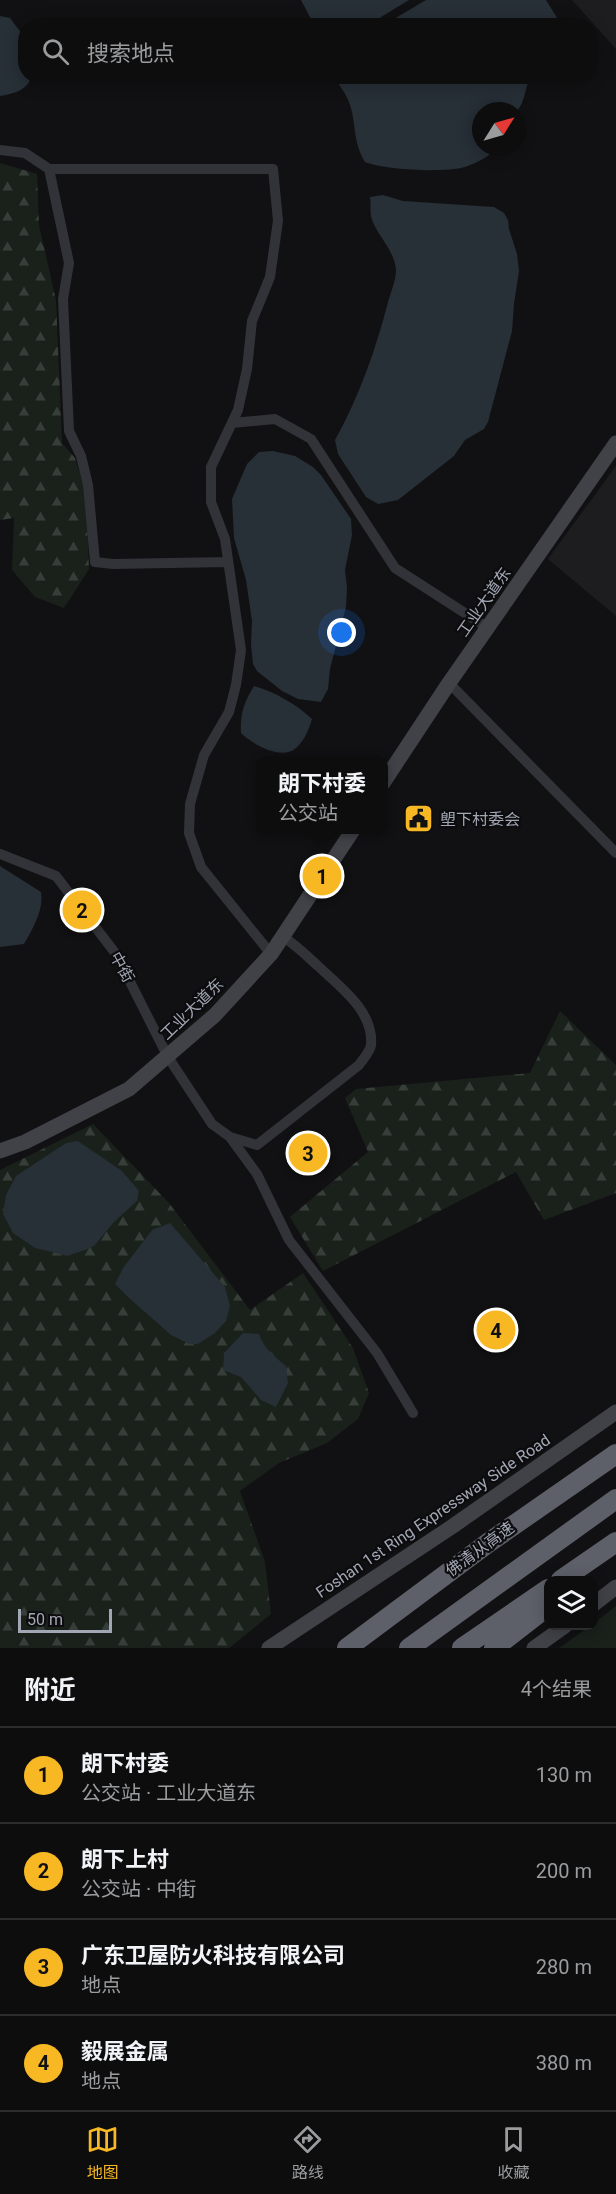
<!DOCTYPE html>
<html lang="zh">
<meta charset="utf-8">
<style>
body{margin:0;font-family:Roboto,"Noto Sans SC",sans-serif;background:#161617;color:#f1f3f6}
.controls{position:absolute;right:18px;bottom:18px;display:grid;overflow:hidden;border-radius:12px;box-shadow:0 3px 15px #0003}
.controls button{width:54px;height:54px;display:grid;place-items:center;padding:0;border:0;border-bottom:2px solid #2d2d2e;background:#0d0d0e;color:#f1f3f6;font:30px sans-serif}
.compass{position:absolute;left:472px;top:102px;width:54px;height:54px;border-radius:50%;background:#0d0d0e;box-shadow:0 3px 15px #0003;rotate:53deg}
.scale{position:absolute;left:18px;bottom:15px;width:94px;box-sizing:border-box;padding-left:6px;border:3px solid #a2a7b4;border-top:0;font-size:16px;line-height:21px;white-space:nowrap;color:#a2a7b4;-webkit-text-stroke:4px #0c0c0e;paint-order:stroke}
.you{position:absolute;left:342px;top:633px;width:21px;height:21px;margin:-15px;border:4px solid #fff;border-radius:50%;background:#1a73e8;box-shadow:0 0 0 9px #1a73e833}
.badge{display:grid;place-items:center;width:39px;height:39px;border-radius:50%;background:#f8b824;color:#111;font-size:20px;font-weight:700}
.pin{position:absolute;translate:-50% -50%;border:3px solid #fff;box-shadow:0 2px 6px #0006}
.popup{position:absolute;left:256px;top:756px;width:132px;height:78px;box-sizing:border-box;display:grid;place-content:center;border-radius:12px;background:#0d0d0e;filter:drop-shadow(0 2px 4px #0005);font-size:20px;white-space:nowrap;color:#9a9c9e}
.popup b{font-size:22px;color:#f1f3f6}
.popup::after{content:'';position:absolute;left:50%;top:100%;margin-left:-12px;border:12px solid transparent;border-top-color:#0d0d0e}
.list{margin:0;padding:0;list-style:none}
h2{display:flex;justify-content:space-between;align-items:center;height:78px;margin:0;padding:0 24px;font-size:26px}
h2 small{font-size:20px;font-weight:400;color:#9a9c9e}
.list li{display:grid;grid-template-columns:39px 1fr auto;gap:18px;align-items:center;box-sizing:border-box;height:96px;padding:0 24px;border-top:2px solid #2d2d2e}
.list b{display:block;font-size:22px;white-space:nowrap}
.list p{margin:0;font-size:20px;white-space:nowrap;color:#9a9c9e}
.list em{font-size:20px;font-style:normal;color:#9a9c9e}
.icon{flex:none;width:33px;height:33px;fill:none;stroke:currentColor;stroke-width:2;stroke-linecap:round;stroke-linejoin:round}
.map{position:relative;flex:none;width:616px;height:1648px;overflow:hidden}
.search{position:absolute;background:#0d0d0e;box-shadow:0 3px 15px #0003;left:18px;right:18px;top:18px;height:66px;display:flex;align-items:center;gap:15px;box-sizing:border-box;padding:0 21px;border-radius:24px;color:#9a9c9e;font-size:22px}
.sheet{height:462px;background:#0d0d0e}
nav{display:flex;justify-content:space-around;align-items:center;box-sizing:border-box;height:84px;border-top:2px solid #2d2d2e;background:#0d0d0e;font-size:16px;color:#9a9c9e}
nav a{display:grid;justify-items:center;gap:3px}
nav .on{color:#f8b824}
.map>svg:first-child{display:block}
</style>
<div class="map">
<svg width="616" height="1648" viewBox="0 0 616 1648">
<defs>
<pattern id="forest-firs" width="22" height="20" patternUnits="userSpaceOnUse" patternTransform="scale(1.5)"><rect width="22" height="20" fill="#19211a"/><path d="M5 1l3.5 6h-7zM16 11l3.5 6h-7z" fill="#373e39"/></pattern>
</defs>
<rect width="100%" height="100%" fill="#111113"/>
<path fill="#1d1d20" d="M572,0H616V49Z
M616,466V616L548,559Z"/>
<path fill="#19211a" d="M616,1606V1648H559L590,1626H594V1623Z"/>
<path fill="url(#forest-firs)" d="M0,163L37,174L39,225L56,300L62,443L75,458L86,495L89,569L64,608L35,597L12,570L14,518L0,520Z
M560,1011L616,1065V1193L544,1220L516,1172L323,1271L290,1217L368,1152L345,1098L356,1089L530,1073Z
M93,1124L169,1203L250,1310L303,1273L353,1348L369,1393L358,1419L327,1443L279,1463L240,1491L265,1562L271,1614L229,1648H0V1170Z"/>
<path fill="#272f37" d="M301,0H409L368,25H314Z
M426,0H546L559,21V25H384Z
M0,16L10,18L25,38L26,76L31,77C28,90 13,94 0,96Z
M335,77V76L531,77C524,88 526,101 517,111H481V147H498C490,156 477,163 465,167C443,173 386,170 365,162C352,140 357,124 349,102C346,93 338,85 335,77Z
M383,195L403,201L494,207L504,213L508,220L509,229L517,254L519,271L514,304L512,331L488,422L484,429L465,440L454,456L398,500L378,504L366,497L338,454L335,440C359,397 376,349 388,302C391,292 396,280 396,270C395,250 374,232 371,216C370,210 371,203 370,197Z
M273,451L295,456L313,467L321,475L351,519L352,535L345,570L347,588L346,607L330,669L328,689L321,702L298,699L282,691L257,671L253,664L251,645L252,621L246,580L234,538L232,499L247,464L259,452Z
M254,686C275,692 296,704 312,719C309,729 305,740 296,748C282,761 252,744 241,733C240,714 244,702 254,686Z
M0,866L41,892C44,910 33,928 24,944L0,947Z
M78,1141L122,1171L139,1191L137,1201L114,1222L94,1246L85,1250L67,1256L60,1254L35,1248L13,1233L3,1214L6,1195L16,1176L66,1143Z
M170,1223L225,1287L230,1306L226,1321L215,1333L198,1344H189L171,1335L129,1298L115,1284L123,1268L152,1230Z
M243,1333L259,1334C264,1348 274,1356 286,1366L288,1383L276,1407L261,1400L241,1377L223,1370L224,1353Z"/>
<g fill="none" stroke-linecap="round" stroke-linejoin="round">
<path stroke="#323338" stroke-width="10" d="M0,150L25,153L49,169L69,263L63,299L69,431L81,456L88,485L95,562L113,564L228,562
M49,169H273L278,221L270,277L252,321L247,369L238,410L211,467V502L225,539L241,650L236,685L229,712L204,755L190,804L189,833L201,867L271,954
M232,423L275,419L311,439L395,568L488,628
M449,683L616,853
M0,854L56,876L116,954L168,1057L212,1124L230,1137L257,1145L359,1065C363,1059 370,1052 371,1045C374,1011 340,987 318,966C306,955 296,945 282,936
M230,1137L257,1174L289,1240L377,1353L413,1413"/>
<path stroke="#404248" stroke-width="15" d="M383,783L449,683L616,443
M0,1151L25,1142L129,1089L215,1015L271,954L353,830
M594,1604L616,1587
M269,1648L453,1526L616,1412
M534,1648L565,1626"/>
<path stroke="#5e6069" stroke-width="20" d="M561,1580L616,1542
M347,1648L488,1543L616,1454
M409,1648L616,1499
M462,1648L548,1589
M494,1648L548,1606"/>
</g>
<defs>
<symbol id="civic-square" viewBox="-11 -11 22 22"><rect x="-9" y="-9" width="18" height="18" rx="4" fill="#f8b824" stroke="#0c0c0e"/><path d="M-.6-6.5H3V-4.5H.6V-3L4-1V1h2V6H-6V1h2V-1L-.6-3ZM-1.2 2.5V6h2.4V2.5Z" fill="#111"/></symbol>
</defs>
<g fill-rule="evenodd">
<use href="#civic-square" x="402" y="802" width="33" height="33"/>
</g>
<g text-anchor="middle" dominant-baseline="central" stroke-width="4.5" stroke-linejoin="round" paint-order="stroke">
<g font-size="16" fill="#a2a7b4" stroke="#0c0c0e">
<text transform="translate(484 602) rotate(-55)">工业大道东</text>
<text transform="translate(122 967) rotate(61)">中街</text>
<text transform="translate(192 1009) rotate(-44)">工业大道东</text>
<text transform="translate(433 1516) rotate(-34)">Foshan 1st Ring Expressway Side Road</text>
<text transform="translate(480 1549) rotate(-36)">佛清从高速</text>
</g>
<g font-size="16" fill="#a2a7b4" stroke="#0c0c0e" text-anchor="start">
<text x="440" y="819">塱下村委会</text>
</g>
</g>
</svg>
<div class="controls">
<button><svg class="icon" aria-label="layers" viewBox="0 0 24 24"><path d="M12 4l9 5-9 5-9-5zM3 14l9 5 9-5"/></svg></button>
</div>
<svg class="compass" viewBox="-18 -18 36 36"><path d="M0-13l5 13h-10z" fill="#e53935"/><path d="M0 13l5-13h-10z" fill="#9a9c9e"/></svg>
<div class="scale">50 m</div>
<div class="you"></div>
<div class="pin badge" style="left:322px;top:876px">1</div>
<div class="popup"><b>朗下村委</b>公交站</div>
<div class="pin badge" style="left:82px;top:910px">2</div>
<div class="pin badge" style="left:308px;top:1153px">3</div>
<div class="pin badge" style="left:496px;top:1330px">4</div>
<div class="search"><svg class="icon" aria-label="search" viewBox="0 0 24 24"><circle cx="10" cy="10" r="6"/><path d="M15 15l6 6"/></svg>搜索地点</div>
</div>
<section class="sheet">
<h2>附近<small>4个结果</small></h2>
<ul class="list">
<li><span class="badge">1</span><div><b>朗下村委</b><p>公交站 · 工业大道东</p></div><em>130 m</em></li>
<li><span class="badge">2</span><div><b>朗下上村</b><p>公交站 · 中街</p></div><em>200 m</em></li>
<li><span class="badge">3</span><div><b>广东卫屋防火科技有限公司</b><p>地点</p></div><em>280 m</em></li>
<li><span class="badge">4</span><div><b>毅展金属</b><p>地点</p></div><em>380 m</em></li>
</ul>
</section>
<nav>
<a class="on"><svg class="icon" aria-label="map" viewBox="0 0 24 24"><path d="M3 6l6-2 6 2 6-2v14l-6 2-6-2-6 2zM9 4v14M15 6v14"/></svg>地图</a>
<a><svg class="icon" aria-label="directions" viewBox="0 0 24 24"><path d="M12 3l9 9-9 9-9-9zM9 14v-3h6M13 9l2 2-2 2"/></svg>路线</a>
<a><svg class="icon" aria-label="saved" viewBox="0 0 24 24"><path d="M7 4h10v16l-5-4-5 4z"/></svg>收藏</a>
</nav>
